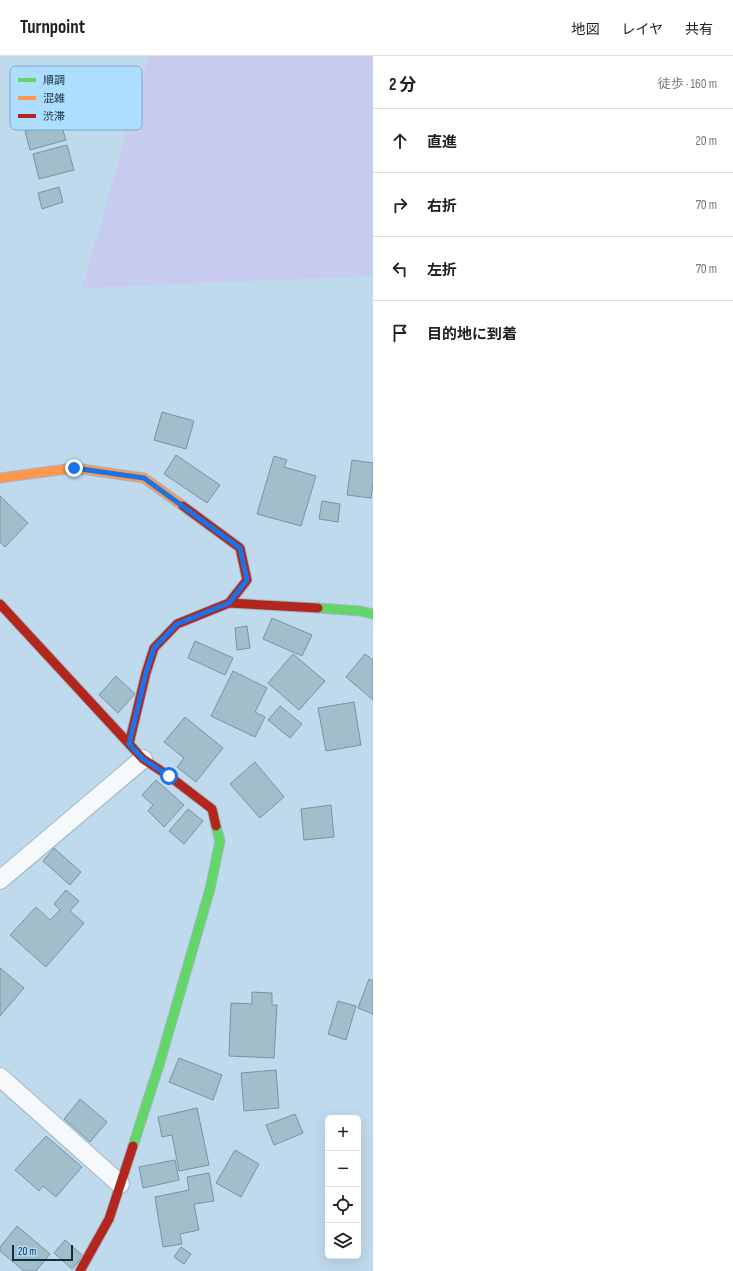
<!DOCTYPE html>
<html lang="ja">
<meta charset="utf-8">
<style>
body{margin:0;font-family:"Sofia Sans Condensed","Noto Sans JP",sans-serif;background:#f6f6f6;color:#202124}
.controls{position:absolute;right:12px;bottom:12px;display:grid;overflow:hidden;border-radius:6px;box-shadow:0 4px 16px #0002}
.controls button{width:36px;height:36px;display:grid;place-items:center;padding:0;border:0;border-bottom:1px solid #e0e0e0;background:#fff;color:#202124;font:20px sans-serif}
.scale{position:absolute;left:12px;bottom:10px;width:61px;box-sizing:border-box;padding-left:4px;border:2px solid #142d3d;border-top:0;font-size:11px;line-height:14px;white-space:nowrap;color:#142d3d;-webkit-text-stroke:3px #aedeff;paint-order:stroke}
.stop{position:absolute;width:12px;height:12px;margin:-9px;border:3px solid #1a73e8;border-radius:50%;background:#fff}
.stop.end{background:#1a73e8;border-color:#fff;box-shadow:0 1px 4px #0008}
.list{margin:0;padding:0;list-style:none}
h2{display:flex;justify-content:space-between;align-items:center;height:52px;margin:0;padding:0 16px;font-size:17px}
h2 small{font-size:13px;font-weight:400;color:#757577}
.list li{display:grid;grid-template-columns:26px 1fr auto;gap:12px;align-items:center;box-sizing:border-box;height:64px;padding:0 16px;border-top:1px solid #e0e0e0}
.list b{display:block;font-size:15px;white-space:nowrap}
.list em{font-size:13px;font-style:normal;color:#757577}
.icon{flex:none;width:22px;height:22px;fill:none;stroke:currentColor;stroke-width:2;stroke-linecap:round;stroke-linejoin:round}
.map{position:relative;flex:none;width:373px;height:1215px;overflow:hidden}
header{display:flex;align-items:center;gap:24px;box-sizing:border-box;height:56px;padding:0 20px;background:#fff;border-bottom:1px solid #e0e0e0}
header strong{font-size:19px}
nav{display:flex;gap:22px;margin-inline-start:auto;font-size:14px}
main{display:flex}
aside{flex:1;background:#fff}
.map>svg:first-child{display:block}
</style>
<header>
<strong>Turnpoint</strong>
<nav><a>地図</a><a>レイヤ</a><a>共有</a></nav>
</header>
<main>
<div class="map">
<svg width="373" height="1215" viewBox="0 0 373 1215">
<rect width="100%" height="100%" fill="#c0daed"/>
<path fill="#c7cbee" d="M149,0H373V220L82,232Z"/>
<path fill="#a3becb" stroke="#7693a0" d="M60,65L66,84L30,94L25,75Z
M67,89L74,114L39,123L33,98Z
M59,131L63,146L42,153L38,137Z
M162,356L194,365L186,393L154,384Z
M176,399L220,429L207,447L164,418Z
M274,400L287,404L284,411L316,420L301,470L257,458Z
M352,404L373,407V427L371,442L347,439Z
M0,440L28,467L5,491L0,486Z
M322,445L340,448L338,466L319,463Z
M272,562L312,579L302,600L263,583Z
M247,570L250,592L237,594L235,572Z
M195,585L233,602L225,619L188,602Z
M293,598L325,625L299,654L268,627Z
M365,598L373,604V644L346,621Z
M233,615L267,632L255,656L265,661L255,681L211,660Z
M116,620L135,638L118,657L99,639Z
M354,646L361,689L326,695L318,652Z
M280,650L302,668L290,682L268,664Z
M185,661L223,692L196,726L177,711L184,702L164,686Z
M255,706L284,741L260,762L230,728Z
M156,724L184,749L164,771L148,755L153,749L142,739Z
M331,749L334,781L304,784L301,753Z
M188,753L203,765L184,788L169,775Z
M54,792L81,816L70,829L43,805Z
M66,834L79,845L70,855L84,867L46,911L10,879L36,851L50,864L60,854L54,848Z
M0,912L24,932L0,960Z
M369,923L373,925V958L358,952Z
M252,936L272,937V949H277L274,1002L229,1000L231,947L252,948Z
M338,945L356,950L346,984L328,978Z
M179,1002L222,1019L213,1044L169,1026Z
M276,1014L279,1052L244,1055L241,1017Z
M80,1043L107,1066L90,1086L64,1063Z
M197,1052L209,1109L179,1115L172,1079L162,1081L158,1061Z
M295,1058L303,1077L274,1089L266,1069Z
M46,1080L82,1111L56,1141L43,1130L39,1135L15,1114Z
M235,1094L259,1108L241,1141L216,1127Z
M175,1104L179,1124L143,1132L139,1111Z
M209,1117L214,1145L194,1148L199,1174L180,1178L182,1188L163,1191L155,1141L189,1134L187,1121Z
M17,1170L50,1198L36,1215H24L0,1195V1191Z
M65,1184L83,1200L72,1213L54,1197Z
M181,1191L191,1198L184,1208L174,1201Z"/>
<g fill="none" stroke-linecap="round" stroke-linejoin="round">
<defs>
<path id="street" d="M0,824L143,703
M0,1021L120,1128"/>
<path id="fast" d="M318,552L360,555L373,558
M133,1090L160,1006L210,833L220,785L216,770"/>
<path id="slow" d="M0,422L74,412L144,422L183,450"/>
<path id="jam" d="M183,450L240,492L247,524L229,547
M0,548L143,703L169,720L212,753L216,770
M129,688L146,617L154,592L177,568L229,547L318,552
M80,1215L109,1163L133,1090"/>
</defs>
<use href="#street" stroke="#a0b7c7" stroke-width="20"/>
<use href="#fast" stroke="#a0b7c7" stroke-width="11"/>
<use href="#slow" stroke="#a0b7c7" stroke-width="11"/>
<use href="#jam" stroke="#a0b7c7" stroke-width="11"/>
<use href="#street" stroke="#f6f9fc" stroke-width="18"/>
<use href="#fast" stroke="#63d668" stroke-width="9"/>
<use href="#slow" stroke="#ff974d" stroke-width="9"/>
<use href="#jam" stroke="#b3261e" stroke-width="9"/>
</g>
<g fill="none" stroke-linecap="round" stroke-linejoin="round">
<path stroke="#1a73e8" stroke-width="5" d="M74,412L144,422L240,492L247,524L229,547L177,568L154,592L146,617L129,688L143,703L169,720"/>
</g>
<rect x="10" y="10" width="132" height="64" rx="6" fill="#aedeff" stroke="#80a9c5" stroke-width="1"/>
<rect x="18" y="22" width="18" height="4" fill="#63d668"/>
<rect x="18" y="40" width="18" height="4" fill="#ff974d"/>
<rect x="18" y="58" width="18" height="4" fill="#b3261e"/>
<g font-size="11" fill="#142d3d">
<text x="43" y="28">順調</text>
<text x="43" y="46">混雑</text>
<text x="43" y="64">渋滞</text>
</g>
</svg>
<div class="controls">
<button>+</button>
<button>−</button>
<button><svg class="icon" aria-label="locate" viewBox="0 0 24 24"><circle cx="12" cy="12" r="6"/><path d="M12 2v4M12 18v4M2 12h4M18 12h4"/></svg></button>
<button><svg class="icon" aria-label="layers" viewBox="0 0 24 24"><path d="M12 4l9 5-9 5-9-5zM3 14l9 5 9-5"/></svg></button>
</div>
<div class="scale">20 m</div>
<div class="stop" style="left:169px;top:720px"></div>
<div class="stop end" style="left:74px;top:412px"></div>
</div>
<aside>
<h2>2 分<small>徒歩 · 160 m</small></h2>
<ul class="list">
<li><svg class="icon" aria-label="ahead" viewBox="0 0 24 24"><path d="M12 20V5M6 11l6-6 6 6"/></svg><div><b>直進</b></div><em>20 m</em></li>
<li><svg class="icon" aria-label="right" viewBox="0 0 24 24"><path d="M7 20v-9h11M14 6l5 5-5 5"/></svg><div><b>右折</b></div><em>70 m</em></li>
<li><svg class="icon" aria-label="left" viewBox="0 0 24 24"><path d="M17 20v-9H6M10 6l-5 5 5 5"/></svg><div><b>左折</b></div><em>70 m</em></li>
<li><svg class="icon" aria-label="arrive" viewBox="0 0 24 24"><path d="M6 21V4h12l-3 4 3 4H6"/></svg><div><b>目的地に到着</b></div></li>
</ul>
</aside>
</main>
